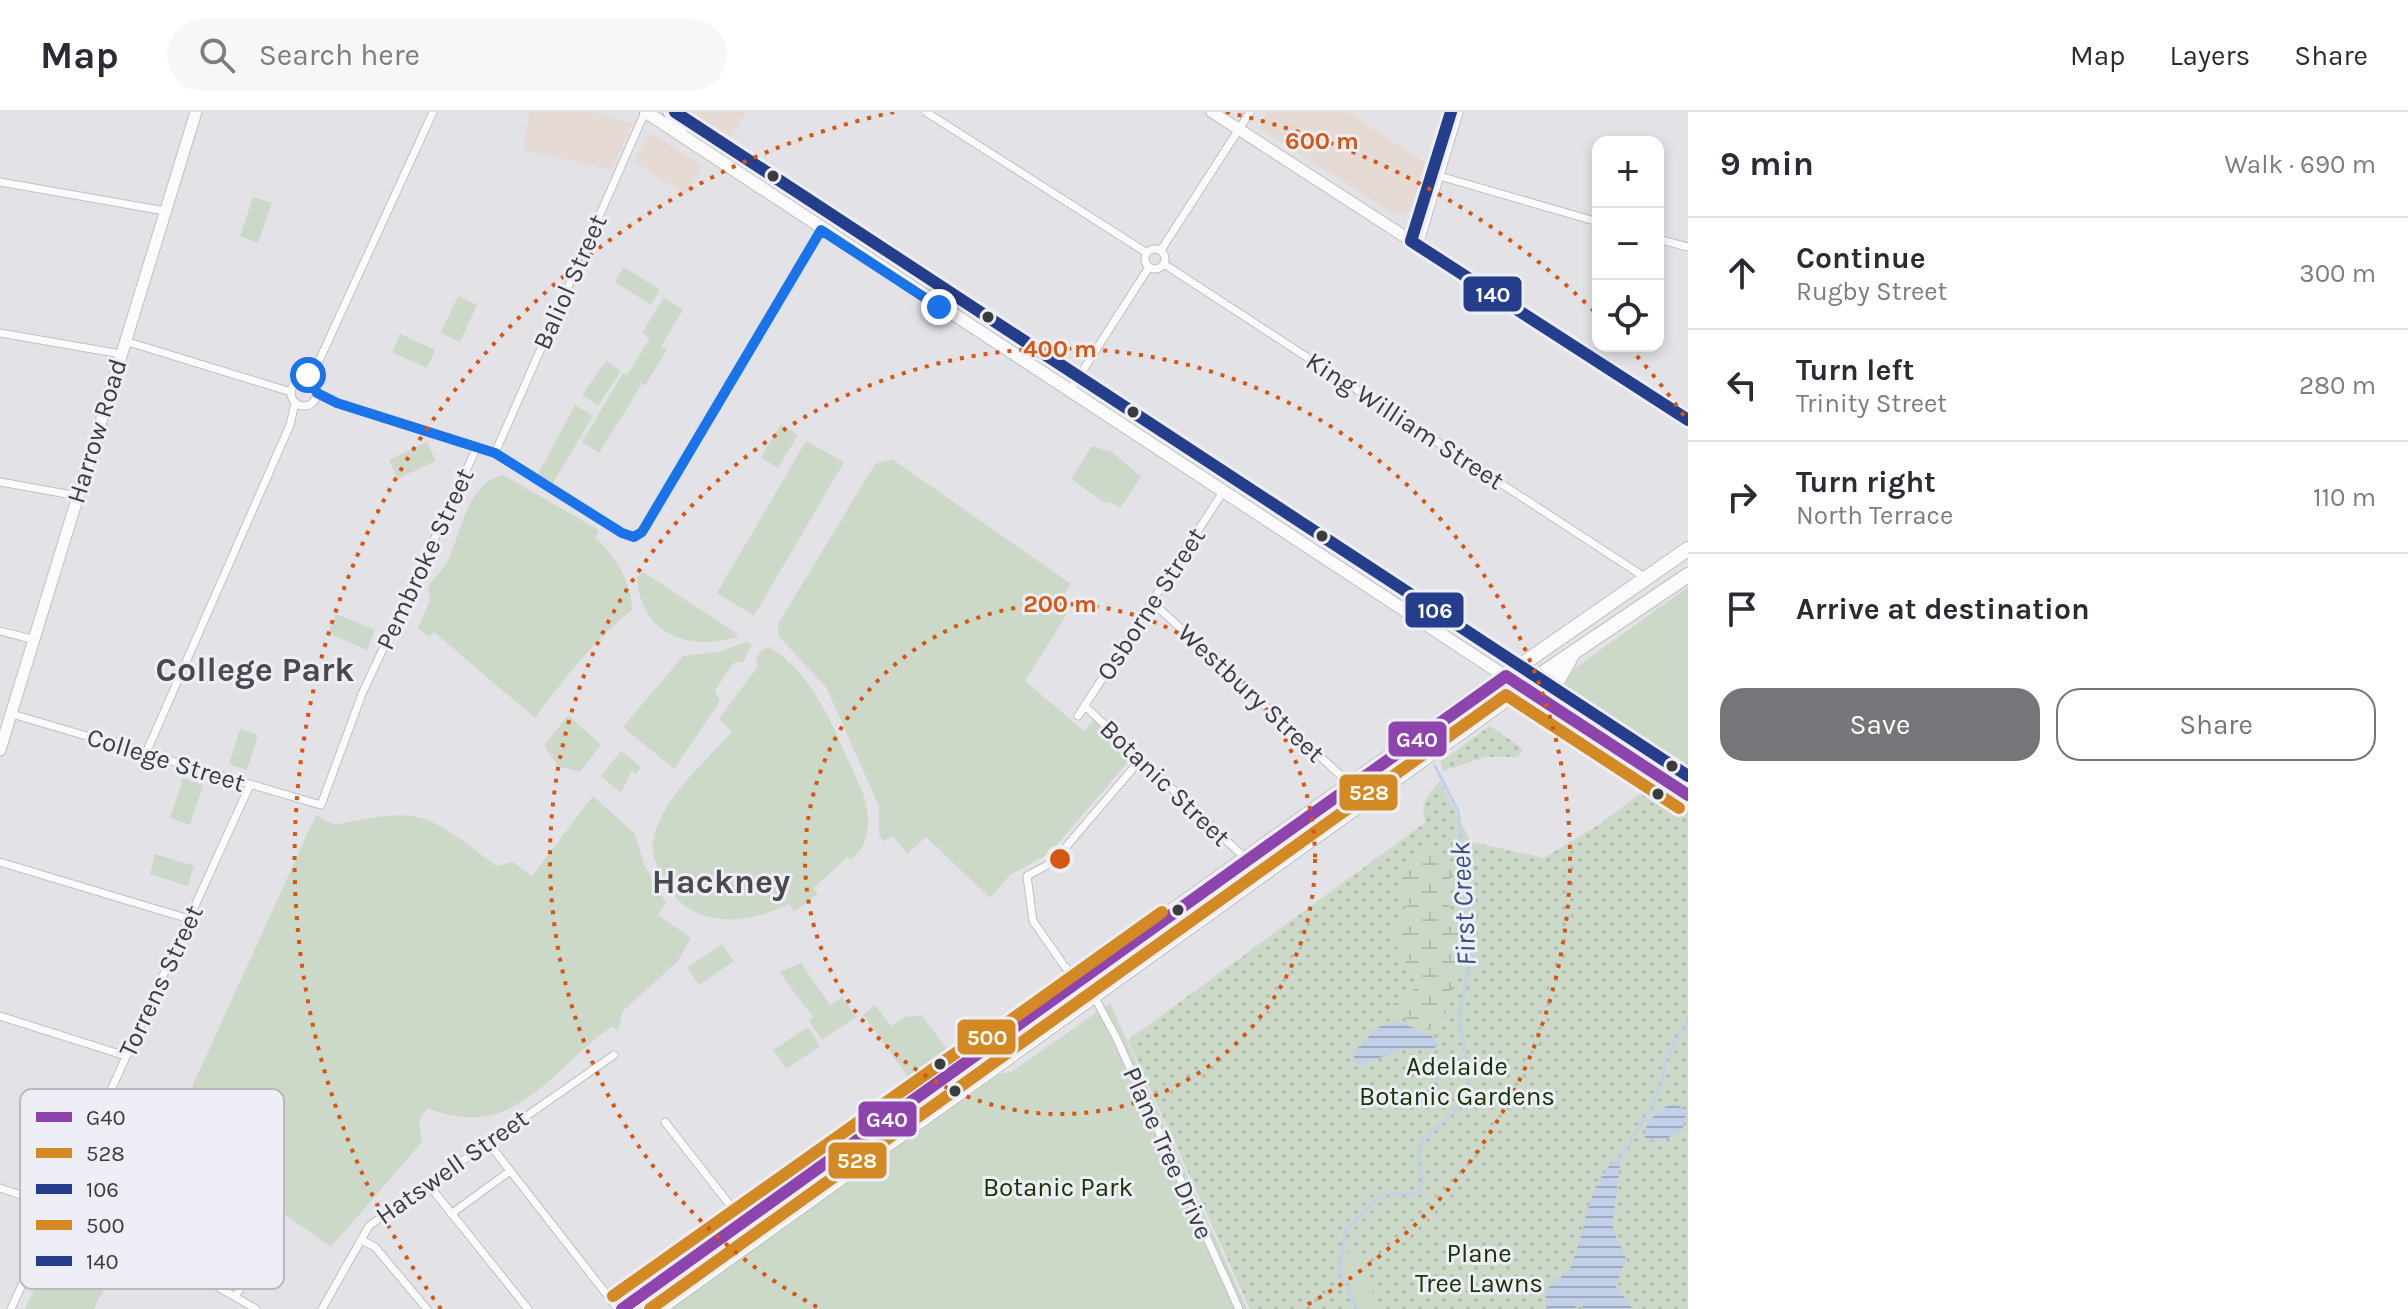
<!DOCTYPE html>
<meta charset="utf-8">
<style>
body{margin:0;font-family:Karla,sans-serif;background:#f7f7f7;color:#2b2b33}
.controls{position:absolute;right:24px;top:24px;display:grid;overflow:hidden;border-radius:16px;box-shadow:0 4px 12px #0003}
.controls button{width:72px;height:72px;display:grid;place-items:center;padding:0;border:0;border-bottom:2px solid #e1e1e2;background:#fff;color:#2b2b33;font:40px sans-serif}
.stop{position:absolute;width:24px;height:24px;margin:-18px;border:6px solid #1a73e8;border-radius:50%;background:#fff}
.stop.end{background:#1a73e8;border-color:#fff;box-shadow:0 2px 8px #0008}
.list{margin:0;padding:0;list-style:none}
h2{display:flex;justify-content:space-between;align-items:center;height:104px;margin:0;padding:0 32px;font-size:34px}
h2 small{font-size:26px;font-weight:400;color:#7c7c81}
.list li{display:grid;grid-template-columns:52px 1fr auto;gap:24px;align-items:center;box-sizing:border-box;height:112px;padding:0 32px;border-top:2px solid #e1e1e2}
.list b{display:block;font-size:30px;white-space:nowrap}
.list p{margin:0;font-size:26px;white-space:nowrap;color:#7c7c81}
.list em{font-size:26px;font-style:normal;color:#7c7c81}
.actions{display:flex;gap:16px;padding:24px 32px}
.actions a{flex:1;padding:18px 0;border:2px solid #76767a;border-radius:24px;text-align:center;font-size:28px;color:#76767a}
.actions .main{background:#76767a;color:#fff}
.icon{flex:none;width:44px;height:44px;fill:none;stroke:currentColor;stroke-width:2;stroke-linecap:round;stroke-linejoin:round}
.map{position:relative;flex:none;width:1688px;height:1197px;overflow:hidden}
header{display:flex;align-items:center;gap:48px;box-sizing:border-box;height:112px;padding:0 40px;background:#fff;border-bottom:2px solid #e1e1e2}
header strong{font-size:38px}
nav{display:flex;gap:44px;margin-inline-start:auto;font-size:28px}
.search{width:560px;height:72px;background:#f7f7f7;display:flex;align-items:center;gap:20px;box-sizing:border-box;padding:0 28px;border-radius:44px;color:#7c7c81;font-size:30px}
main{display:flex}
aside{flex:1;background:#fff}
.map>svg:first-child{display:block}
</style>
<header>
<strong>Map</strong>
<div class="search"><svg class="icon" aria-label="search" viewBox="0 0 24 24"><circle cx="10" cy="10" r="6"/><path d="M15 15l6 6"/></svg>Search here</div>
<nav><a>Map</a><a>Layers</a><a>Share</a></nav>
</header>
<main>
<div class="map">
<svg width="1688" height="1197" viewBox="0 0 1688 1197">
<defs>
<pattern id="grass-dots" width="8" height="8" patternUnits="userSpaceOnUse" patternTransform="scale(2)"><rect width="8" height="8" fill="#ccd8c8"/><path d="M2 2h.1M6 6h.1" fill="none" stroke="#b0baad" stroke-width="1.8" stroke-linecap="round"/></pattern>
<pattern id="wetland-marsh" width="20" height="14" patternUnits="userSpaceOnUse" patternTransform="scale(2)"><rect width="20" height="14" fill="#ccd8c8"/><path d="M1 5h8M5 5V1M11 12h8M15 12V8" fill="none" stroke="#b0baad"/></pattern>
<pattern id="water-rules" width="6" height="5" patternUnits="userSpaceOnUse" patternTransform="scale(2)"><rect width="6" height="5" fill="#c1cfe9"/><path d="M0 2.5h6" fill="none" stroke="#9ea9be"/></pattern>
</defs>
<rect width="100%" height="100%" fill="#e3e3e7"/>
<path fill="#e5dbd4" d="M529,0H592L633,11L612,58L523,38Z
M675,0H747L723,37L679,7Z
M1266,0H1349L1425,50L1412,97L1406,103H1395L1259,16Z
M651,21L703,54L686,82L633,49Z"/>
<path fill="url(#grass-dots)" d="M1490,614L1523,637L1518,645H1485L1443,659L1440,650Z
M1440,669L1471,730L1544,746L1600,712L1650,674L1688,699V1197H1250L1128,928L1426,710C1419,692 1427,684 1440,669Z"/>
<path fill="url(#wetland-marsh)" d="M1434,735L1447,743L1451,761L1448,788L1460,827L1456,860L1439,917L1434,919L1386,897L1421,873L1392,830V824L1407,793C1405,785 1398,776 1398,768C1397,751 1420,738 1434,735Z"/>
<path fill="#ccd8c8" d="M253,85L272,91L258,131L240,124Z
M624,155L660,178L651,193L615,170Z
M458,184L477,193L460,230L441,221Z
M664,185L683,198L661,234L667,238L645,273L628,263L642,272L599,341L582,330L623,261L627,263L649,227L655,230L642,221Z
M400,222L435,238L427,256L392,240Z
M606,249L621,259L598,294L582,283Z
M575,293L593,304L553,371L538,362Z
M781,312L798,323L778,356L761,345Z
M806,329L844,350L754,504L717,481Z
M427,330L436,349L397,367L389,348Z
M1092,334L1112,340L1141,365L1120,396L1111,390L1105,391L1071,367Z
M892,347L1071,472L1057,495L1067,502L1025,569L1084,619L1094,608L1133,644L1050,741L1010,763L990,786L926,725L907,742L893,724L884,729L879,724V694L826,575L779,525L778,512L875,352Z
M503,363L599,418L595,426C616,444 632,470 632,498C595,527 563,568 535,606L434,520L429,525L418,516L430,488L428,476C433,466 442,459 447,450C463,419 465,373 503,363Z
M643,460L738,522L737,525C687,540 640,521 637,465Z
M1688,475V664L1559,578L1574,557Z
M336,502L375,518L367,538L328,521Z
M746,530L752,533L743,550L733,551L715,579L720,589L674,657L623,615L683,544L718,540Z
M769,535C820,566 838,629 863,681C870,702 872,734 851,747L847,745L814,776L818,782L794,800L789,792C742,815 687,817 662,765C657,754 651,741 653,729C661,687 704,651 732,620L719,607L758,554L756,546L762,538Z
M568,603L601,633L580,660L558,654L544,634Z
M240,617L258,623L247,658L229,652Z
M621,639L641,655L636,662L631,659L621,681L601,664Z
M183,666L203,673L190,713L170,706Z
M593,684L635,722L644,752L666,791L658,803L691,826L677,850L623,899L618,919L612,915L600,923C542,971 508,1028 427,996L419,1009L422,1030L331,1135L171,1021L316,703L335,713C424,693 426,702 497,754L513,750L532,764Z
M155,742L194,754L188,774L150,762Z
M722,832L734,849L699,873L687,856Z
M801,851L830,893L842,885L856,905L822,928L809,909L813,905L779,860Z
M1110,891L1247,1197H666L952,993C974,989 989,958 1010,961Z
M875,893L891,914L904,905L921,903L950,941L911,969L863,903Z
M808,915L820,934L786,957L773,938Z
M71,1108L125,1133L94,1197H25L66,1110Z
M1348,1138L1368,1157L1376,1197H1360L1342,1157Z"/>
<path fill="url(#water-rules)" d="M1396,909L1432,924L1438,933L1433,937H1402L1360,953L1354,950V940L1377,916Z
M1672,992L1678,993L1687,1000L1682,1018L1662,1029L1645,1027C1643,1011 1658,997 1672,992Z
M1621,1045L1612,1116L1626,1146L1616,1175L1633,1197H1583L1581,1190L1574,1197H1547L1545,1181C1551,1169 1565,1166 1571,1154C1586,1121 1587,1064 1621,1045Z"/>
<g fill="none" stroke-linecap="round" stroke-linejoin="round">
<path stroke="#c1cfe9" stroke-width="3" d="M1621,1045L1651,996L1662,970L1666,948L1688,906
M1357,1197L1339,1159L1346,1116C1362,1108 1366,1095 1379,1085C1389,1078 1406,1084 1418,1081L1423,1068L1418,1049L1421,1030L1458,996L1470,964L1459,907L1471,845L1469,800L1458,754L1460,714L1458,699L1435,654"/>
<defs>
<path id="street" d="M926,0L1147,141
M1436,63L1598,110
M0,70L165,99
M1658,127L1688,135
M1145 147a10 10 0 1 1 20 0a10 10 0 1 1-20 0Z
M1161,138L1250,0
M1164,152L1646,466
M0,221L121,242
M125,229L291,280
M291 281a13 13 0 1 1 26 0a13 13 0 1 1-26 0Z
M304,268L318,251L433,0
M1069,280L1149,155
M317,281L337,291L495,341L622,421L634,425L642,420L821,118
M495,341L645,0
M0,370L78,384
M1152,490L1350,672
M0,519L35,528
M1085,594L1246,747
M12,602L321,693L362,582L477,335
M1078,604L1223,380
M146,641L290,313L295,291
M0,750L189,807
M1081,866L1065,855L1033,809L1027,764L1053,750L1141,647
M1095,886L1116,925L1239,1197
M0,904L126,944
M665,1010L744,1111
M487,1029L618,1197
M160,1046L192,1070
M428,1072L528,1197
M0,1076L109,1112L256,1197
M451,1102L510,1059
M361,1128L375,1135L427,1197
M235,1185L280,1113
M11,1197L250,673
M322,1197L369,1114L614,943"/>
<path id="secondary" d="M669,0L681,19
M1212,0L1688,308
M1411,129L1426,84
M1417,133L1457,0
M1523,576L1688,683
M0,638L196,0"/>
<path id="primary" d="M646,0L1523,576"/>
<path id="highway" d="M1550,593L1553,577L1572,543
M622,1197L969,951L1137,824L1350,672L1688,437
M658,1197L1543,561L1688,463"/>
</defs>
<use href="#street" stroke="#c0c0c3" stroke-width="9"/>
<use href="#secondary" stroke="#c0c0c3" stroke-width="13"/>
<use href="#primary" stroke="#c0c0c3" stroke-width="14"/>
<use href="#highway" stroke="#c0c0c3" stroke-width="16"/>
<use href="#street" stroke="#fbfbfb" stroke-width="7"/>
<use href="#secondary" stroke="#fbfbfb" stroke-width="11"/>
<use href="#primary" stroke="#fbfbfb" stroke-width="12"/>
<use href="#highway" stroke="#fbfbfb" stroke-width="14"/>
<defs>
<path id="bus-1" d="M622,1197C918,987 1210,773 1506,564L1688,683"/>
<path id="bus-2" d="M650,1197C936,994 1219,786 1506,583L1679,696"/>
<path id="bus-3" d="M675,0L1688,664"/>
<path id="bus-4" d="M613,1184L960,938L976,933L1162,800"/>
<path id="bus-5" d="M1451,0L1411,129L1688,308"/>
</defs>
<use href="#bus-1" stroke="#eeeef6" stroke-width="18"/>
<use href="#bus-2" stroke="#eeeef6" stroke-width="18"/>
<use href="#bus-3" stroke="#eeeef6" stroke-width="18"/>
<use href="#bus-4" stroke="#eeeef6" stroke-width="18"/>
<use href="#bus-5" stroke="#eeeef6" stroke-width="18"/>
<use href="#bus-1" stroke="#8e44ad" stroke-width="12"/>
<use href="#bus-2" stroke="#d38a25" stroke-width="12"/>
<use href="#bus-3" stroke="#243e8c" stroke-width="12"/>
<use href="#bus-4" stroke="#d38a25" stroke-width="12"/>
<use href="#bus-5" stroke="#243e8c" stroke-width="12"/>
</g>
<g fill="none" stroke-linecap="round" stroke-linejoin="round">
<path stroke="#1a73e8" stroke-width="10" d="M308,263L304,268L312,271L317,281L337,291L495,341L622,421L634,425L642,420L821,118L939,195"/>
</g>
<g fill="none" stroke="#d75611" stroke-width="4" stroke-dasharray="4 8">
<circle cx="1060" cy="747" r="255"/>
<path d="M817 1195A510 510 0 1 1 1303 1195"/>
<path d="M441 1197A765 765 0 0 1 894 0M1226 0A765 765 0 0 1 1596 201M1629 235A765 765 0 0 1 1687 308"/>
</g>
<g fill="#3c3c3f" stroke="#eeeef6" stroke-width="3">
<circle cx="773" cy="64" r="7"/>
<circle cx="988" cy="205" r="7"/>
<circle cx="1133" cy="300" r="7"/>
<circle cx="1322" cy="424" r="7"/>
<circle cx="1672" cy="654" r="7"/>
<circle cx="1658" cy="682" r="7"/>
<circle cx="1178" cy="798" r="7"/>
<circle cx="940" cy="952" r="7"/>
<circle cx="955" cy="979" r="7"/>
</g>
<g text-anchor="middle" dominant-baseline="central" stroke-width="6" stroke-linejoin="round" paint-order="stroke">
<g font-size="26" fill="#3c3c3f" stroke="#eeeef6">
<text transform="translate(570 170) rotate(-66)">Baliol Street</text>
<text transform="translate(1405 309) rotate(33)">King William Street</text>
<text transform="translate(97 319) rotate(-73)">Harrow Road</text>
<text transform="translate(425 447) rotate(-65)">Pembroke Street</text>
<text transform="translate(1151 492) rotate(-57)">Osborne Street</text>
<text transform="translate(1251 581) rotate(43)">Westbury Street</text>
<text transform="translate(166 648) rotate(17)">College Street</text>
<text transform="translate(1165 671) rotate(44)">Botanic Street</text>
<text transform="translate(161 869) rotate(-65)">Torrens Street</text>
<text transform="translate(1168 1041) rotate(66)">Plane Tree Drive</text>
<text transform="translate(452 1055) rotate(-35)">Hatswell Street</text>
</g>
<g font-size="26" fill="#163300" stroke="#eeeef6">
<text x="1457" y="954">Adelaide<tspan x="1457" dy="30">Botanic Gardens</tspan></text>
<text x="1058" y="1075">Botanic Park</text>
<text x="1479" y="1141">Plane<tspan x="1479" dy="30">Tree Lawns</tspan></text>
</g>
<g font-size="28" font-style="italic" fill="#35507f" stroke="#eeeef6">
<text transform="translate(1463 792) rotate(-93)">First Creek</text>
</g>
<g font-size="34" font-weight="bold" fill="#4a4950" stroke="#eeeef6">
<text x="255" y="558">College Park</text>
<text x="721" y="770">Hackney</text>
</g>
</g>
<rect x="20" y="977" width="264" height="200" rx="12" fill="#eeeef6" stroke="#b9b9bf" stroke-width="2"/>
<rect x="36" y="1000" width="36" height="10" fill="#8e44ad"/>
<rect x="36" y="1036" width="36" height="10" fill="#d38a25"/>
<rect x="36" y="1072" width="36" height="10" fill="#243e8c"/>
<rect x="36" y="1108" width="36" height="10" fill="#d38a25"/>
<rect x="36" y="1144" width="36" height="10" fill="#243e8c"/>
<g font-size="22" fill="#3c3c3f">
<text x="86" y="1013">G40</text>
<text x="86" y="1049">528</text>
<text x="86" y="1085">106</text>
<text x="86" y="1121">500</text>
<text x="86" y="1157">140</text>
</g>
<circle cx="1060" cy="747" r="12" fill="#d75611" stroke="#eeeef6" stroke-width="4"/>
<g font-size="24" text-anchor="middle" font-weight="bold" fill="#d75611" stroke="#eeeef6" stroke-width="6" stroke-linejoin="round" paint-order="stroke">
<text x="1322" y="37">600 m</text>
<text x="1060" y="245">400 m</text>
<text x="1060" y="500">200 m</text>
</g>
<g stroke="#eeeef6" stroke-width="3">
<rect x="1462" y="163" width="61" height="38" rx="8" fill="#243e8c"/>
<rect x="1404" y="479" width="61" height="38" rx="8" fill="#243e8c"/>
<rect x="1387" y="608" width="61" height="38" rx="8" fill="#8e44ad"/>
<rect x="1338" y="661" width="61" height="39" rx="8" fill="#d38a25"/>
<rect x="956" y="906" width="61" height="38" rx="8" fill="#d38a25"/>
<rect x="857" y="988" width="61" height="38" rx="8" fill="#8e44ad"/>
<rect x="827" y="1029" width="61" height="39" rx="8" fill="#d38a25"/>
</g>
<g font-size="22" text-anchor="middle" font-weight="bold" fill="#fff">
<text x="1493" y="190">140</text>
<text x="1435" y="506">106</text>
<text x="1417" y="635">G40</text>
<text x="1369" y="688">528</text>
<text x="987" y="933">500</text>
<text x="887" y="1015">G40</text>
<text x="857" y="1056">528</text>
</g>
</svg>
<div class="controls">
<button>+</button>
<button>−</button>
<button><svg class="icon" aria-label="locate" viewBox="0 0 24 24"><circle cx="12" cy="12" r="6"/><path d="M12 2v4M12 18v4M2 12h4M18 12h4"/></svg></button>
</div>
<div class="stop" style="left:308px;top:263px"></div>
<div class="stop end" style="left:939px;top:195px"></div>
</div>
<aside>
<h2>9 min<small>Walk · 690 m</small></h2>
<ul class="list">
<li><svg class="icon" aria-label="ahead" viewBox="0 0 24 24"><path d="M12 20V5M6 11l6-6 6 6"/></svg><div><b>Continue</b><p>Rugby Street</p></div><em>300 m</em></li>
<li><svg class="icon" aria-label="left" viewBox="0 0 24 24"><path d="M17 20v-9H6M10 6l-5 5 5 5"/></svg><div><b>Turn left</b><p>Trinity Street</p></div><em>280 m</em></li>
<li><svg class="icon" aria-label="right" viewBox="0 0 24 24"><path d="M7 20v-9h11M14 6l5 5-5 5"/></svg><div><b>Turn right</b><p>North Terrace</p></div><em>110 m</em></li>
<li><svg class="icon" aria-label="arrive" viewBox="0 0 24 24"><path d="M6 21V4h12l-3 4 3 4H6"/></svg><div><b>Arrive at destination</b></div></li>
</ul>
<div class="actions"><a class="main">Save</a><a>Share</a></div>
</aside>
</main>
